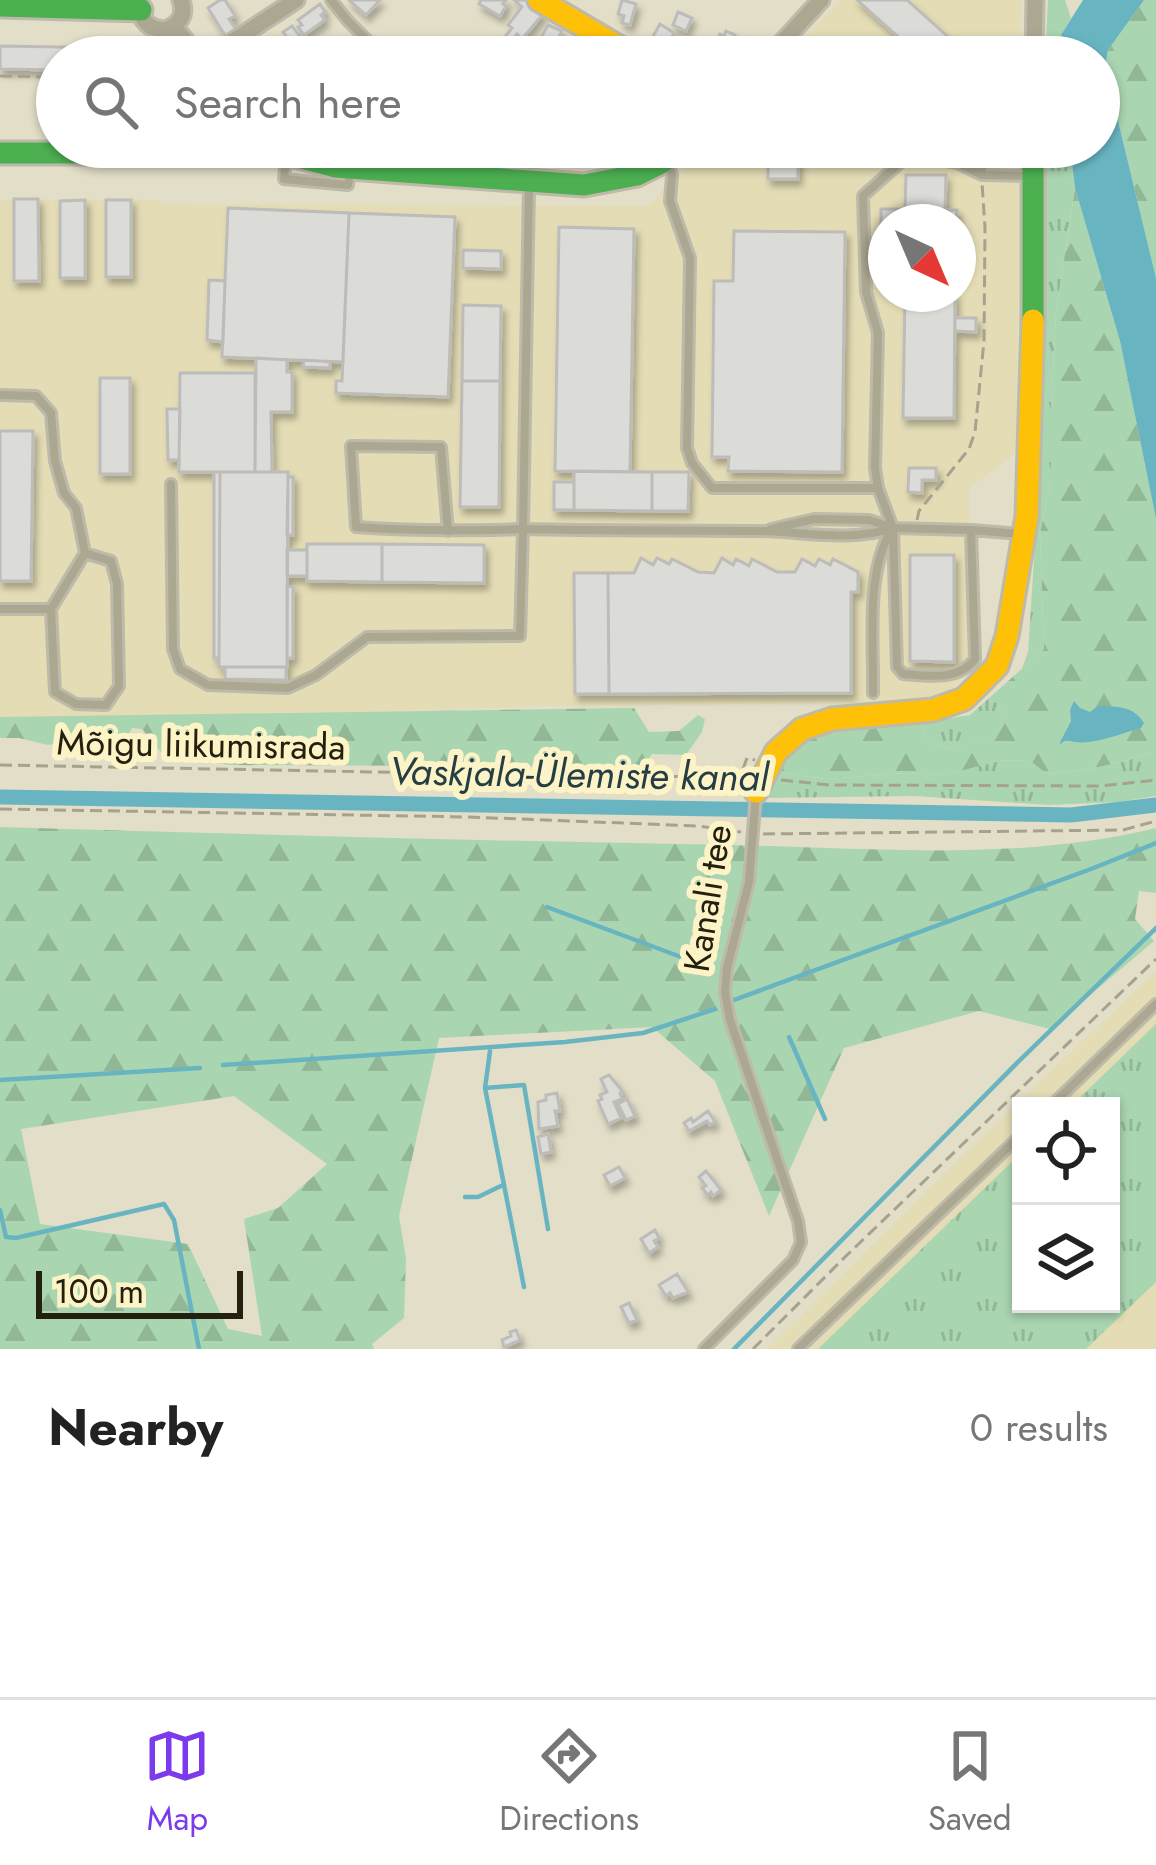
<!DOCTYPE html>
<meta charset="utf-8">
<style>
body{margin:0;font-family:Jost,sans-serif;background:#f2f2f2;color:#222}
.controls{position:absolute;right:36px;bottom:36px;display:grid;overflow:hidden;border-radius:0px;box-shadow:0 3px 9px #0004}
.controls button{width:108px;height:108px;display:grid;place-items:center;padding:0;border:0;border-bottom:3px solid #e0e0e0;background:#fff;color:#222;font:60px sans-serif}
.compass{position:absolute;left:868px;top:204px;width:108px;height:108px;border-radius:50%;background:#fff;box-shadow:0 3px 9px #0004;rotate:136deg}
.scale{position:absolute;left:36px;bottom:30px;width:207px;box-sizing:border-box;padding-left:12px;border:6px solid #242010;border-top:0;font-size:33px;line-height:42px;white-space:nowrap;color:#242010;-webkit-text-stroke:9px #fcf3c7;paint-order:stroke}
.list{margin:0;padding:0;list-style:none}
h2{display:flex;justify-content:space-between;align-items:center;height:156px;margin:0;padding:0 48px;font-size:51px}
h2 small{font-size:39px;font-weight:400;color:#767676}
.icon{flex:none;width:66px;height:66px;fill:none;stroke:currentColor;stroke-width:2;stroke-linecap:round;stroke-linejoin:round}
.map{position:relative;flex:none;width:1156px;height:1349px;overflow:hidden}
.search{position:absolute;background:#fff;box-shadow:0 3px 9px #0004;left:36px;right:36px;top:36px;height:132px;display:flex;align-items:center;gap:30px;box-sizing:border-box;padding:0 42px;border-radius:66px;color:#767676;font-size:45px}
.sheet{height:348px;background:#fff}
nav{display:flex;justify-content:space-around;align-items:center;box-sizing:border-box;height:168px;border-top:3px solid #e0e0e0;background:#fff;font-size:33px;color:#767676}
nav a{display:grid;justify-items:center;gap:6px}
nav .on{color:#7c3aed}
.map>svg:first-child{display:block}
</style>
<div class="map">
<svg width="1156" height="1349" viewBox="0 0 1156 1349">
<defs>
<pattern id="grass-tufts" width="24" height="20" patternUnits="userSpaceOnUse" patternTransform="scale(3)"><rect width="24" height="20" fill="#aad5b1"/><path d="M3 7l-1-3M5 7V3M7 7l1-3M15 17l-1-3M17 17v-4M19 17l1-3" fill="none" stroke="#92b797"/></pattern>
<pattern id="forest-firs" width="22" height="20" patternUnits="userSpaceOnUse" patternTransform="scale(3)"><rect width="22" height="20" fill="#aad5b1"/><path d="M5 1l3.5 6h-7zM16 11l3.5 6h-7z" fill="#92b797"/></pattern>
<filter id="shadow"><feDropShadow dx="3.5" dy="6" stdDeviation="3" flood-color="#0004"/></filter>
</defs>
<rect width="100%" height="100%" fill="#e2dec7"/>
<path fill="#e3dcb5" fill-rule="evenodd" d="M841,0H1021L1020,57H788Z
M704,147H1019L1017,452L969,488L968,673L939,702L542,706L0,724V200H159L160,204L649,206ZM886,222H958V294H886Z
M1156,971V1349H767L960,1158ZM1021,1106H1111V1304H1021Z"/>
<path fill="url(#grass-tufts)" d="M1048,0H1065L1071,18L1062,34V57H1045Z
M1043,147H1070L1075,188L1056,313L1051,407V478L1040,533L1044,649L1022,669L1028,652L1040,467Z
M988,699L997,703L1001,711L996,735L952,749L930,743L920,723L970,715Z
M1156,751V796L1119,802L1049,805L914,796L762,798L772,785L774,772L826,779L905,773L946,775L998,761L1029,760L1048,774C1084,771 1121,764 1156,751Z
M1156,1024V1282L1086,1349H818L1021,1153V1304H1111V1106H1071Z"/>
<path fill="url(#forest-firs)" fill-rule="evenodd" d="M1144,0H1156V278L1105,67L1108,50Z
M1075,188L1120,341L1156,519V751C1121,764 1084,771 1047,774L1029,760L998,761L946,775L905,773L826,779L774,772L776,766L819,731L920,723L930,743L952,749L995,735L1001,711L997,703L988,699L1044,649L1040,533L1051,478V407L1056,313Z
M634,708L649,732L679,731L698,715L705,719L702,732L686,755L652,754L643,767L230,765L164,756L142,729L132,728L124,745L118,748L101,736L48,745L19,738H0V717Z
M0,827C243,834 486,841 729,845C871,848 1017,862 1156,828V893L1139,891L1135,919L1154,941L1050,1029L979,1011L844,1048L769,1216L715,1081L652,1027L439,1038L399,1216L406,1259L404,1318L372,1344L374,1349H0ZM234,1096L327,1164L278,1208L244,1219L262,1336L228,1329L188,1244L40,1224L21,1129Z"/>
<path fill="#68b5c1" d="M1083,0H1144L1108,50L1105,67L1156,278V519L1120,341L1075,188L1070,147H1099V57H1062L1061,35Z
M1074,701L1080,708L1090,712L1098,706C1117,707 1133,705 1144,723L1141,728C1118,734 1089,748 1066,740L1059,745L1071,721L1070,710Z"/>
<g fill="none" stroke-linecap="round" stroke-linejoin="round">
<path stroke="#68b5c1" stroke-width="4.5" d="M547,907L681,957
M734,1000L1091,869L1156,843
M789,1037L825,1119
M490,1051L485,1088L524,1287
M223,1065L565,1042L643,1033L715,1009
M0,1080L200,1068
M485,1088L524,1085L548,1229
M465,1197H478L503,1185
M0,1210L6,1237L16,1238L164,1204L174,1220L199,1349
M734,1349L1020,1060L1156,928"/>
<path stroke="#68b5c1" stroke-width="15" d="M0,797L1071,815L1156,805"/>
</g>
<path fill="#dbdbd8" stroke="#bdbcb9" stroke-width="3" filter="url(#shadow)" d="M220,0H225L235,16L229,19L237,31L226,37L208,8Z
M349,0H380L366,15Z
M481,0H506L503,4L506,6L500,16L479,4Z
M514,0H526L543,14L522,39L517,34L499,57H489L512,28L508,25L522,7Z
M622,0L636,4L630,25L622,23L624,16L618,14Z
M857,0H907L956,44L960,40L968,42V57H921Z
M320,4L325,12L321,15L325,20L304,35L298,27L302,25L298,20Z
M678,12L692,18L686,31L673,25Z
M660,24L674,33L666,49L651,40Z
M548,25L562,31L553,48L539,41Z
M292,26L308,47L299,53L283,32Z
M726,31L735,35L727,52L719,49L720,45L716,43L720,34L724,36Z
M269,40L280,57H256L253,51Z
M0,46L119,48V57H57V70L0,69Z
M699,46L719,57H688L693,48L697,50Z
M768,147H798V179H768Z
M906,175H946L945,210H957L956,222H886V239L881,238V209H905Z
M14,199H38L39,281H14Z
M85,200V278H60V201Z
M106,200H131V277H106Z
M228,208L349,213L343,362L222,357Z
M349,213L455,217L448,397L336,393V381H342Z
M559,227L634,229L630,472L555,471Z
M734,231L845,232L842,472L728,471L729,457H712L714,281H733Z
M463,250L501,251V269L463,268Z
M209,280L225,281L223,342L207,340Z
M905,294H955L954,418H903Z
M463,305L501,306L500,381H462Z
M955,318H976V332L955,331Z
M256,358L287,360V372H292V412H271L272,472H255Z
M304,360L330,362V368L303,367Z
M180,373H255V472H179Z
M100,378H130V474H100Z
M462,381H500L499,507H460Z
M167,409H180L179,460H168Z
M0,431H33L31,581H0Z
M909,468H936V480H922V493L908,492Z
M574,471L652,472V511L574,510Z
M214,472H220L219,658H214Z
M220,472H288L287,667H219Z
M652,472H689L688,511H652Z
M288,477H293V535H287Z
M554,482H574V510H554Z
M307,544H382V582L307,581Z
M382,544L484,545V583L382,582Z
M287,550H307V576H287Z
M910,555H954V662L910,661Z
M641,558L653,565L657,558L669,564L672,559L698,572L714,573L722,558L733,565L736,559L749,566L752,559L777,572H795L802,559L815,566L819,559L830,565L833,559L858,572V592H851V693L609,694L608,573H634Z
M574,573H608L609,694H575Z
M287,586L293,587V658H287Z
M225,667H286V680L225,679Z
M609,1075L623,1092L620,1093L622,1099L614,1102L621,1118L608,1124L598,1101L602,1099L600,1095L607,1092L601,1079Z
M557,1093L560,1111H555L558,1126L539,1129L538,1102L546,1100V1095Z
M627,1099L635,1116L626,1120L618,1104Z
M708,1111L715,1122L710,1125L707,1121L689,1131L684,1123L691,1118L693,1122Z
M548,1134L551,1152L541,1154L538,1137Z
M619,1167L625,1178L610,1186L604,1175Z
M706,1171L721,1190L713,1196L711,1192L708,1195L702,1188L706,1186L699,1177Z
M655,1230L659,1238L654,1241L658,1247L649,1253L641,1239Z
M677,1274L688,1292L673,1298L670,1293L666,1296L659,1285Z
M629,1303L637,1320L629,1323L621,1307Z
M516,1330L520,1340L504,1347L502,1340L511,1336L510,1332Z"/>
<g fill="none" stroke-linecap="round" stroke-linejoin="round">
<defs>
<path id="lane" d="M331,0L348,21L384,57
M831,48L882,46L908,57
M981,147L982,175
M286,156L284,179L348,185L351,168
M667,163L672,175L670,201L690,258L687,448L692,463L712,488H878
M0,395L36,396L51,413L55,461L64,493L76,508L85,553L51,609
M171,484L173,649L180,669L208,685L288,688L316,675L367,637L520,636L523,529C600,531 678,530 755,531C802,531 847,543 893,528
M771,529L814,519L869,520L893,528L971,530
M448,531L441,447L351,446L356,527C412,531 467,531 523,529L529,186
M1022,534L971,530L975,659C959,681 928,676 903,674L897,667L893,528L878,488L875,468L878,333L866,292L863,196L902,161L925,157L957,163L982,175L1029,176
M0,609H51L55,692L76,704L106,705L119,686L117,584L111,561L85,553
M873,693C874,642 865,573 892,529
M1051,1106L1156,1004
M704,1349L793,1260L801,1242L798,1221L730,1020L725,992L727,968L749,882L756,794
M798,1349L1021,1135"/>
<path id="street" d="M141,4C139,21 150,30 166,30C180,24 186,15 181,0
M174,26L198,57
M209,57L296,0
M769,57L821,0
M1034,57L1035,0"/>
<path id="fast" d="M0,6L141,10
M1033,147V320
M0,153H158L265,148L336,167L584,185L637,175L661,163L683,147"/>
<path id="slow" d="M539,0L636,57
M756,792L776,752L802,729L832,719L933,710L964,699L997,666L1007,636L1027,516L1033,320"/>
</defs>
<use href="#lane" stroke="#bdbaa9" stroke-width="14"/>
<use href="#street" stroke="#bdbaa9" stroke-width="21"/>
<use href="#fast" stroke="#bdbaa9" stroke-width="27"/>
<use href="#slow" stroke="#bdbaa9" stroke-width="27"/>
<path stroke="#a6a28f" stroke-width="3" stroke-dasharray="12 6" stroke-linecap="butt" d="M0,76L57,77
M917,520L919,511L969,449L975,432L984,341L985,228L982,183
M0,765L590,776L742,777
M781,780L829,785L1101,786L1156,780
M740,782L735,777L743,769L747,758L755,760
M0,809L469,817L698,826L741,832
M763,834L1123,830L1156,821
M753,1349L847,1255L1156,959"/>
<use href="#lane" stroke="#aca791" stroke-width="8"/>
<use href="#street" stroke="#aca791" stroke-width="15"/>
<use href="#fast" stroke="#4caf50" stroke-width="21"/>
<use href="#slow" stroke="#ffc107" stroke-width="21"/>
</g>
<g text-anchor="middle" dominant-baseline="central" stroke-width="12" stroke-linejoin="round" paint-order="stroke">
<g font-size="36" fill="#242010" stroke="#fcf3c7">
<text transform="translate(201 744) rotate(1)">Mõigu liikumisrada</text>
<text transform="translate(707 898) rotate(-81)">Kanali tee</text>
</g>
<g font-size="39" font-style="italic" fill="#253d44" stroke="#fcf3c7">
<text transform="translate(579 774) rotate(1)">Vaskjala-Ülemiste kanal</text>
</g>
</g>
</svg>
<div class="controls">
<button><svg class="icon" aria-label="locate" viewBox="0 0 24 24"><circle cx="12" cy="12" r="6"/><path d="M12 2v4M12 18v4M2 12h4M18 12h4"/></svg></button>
<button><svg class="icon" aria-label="layers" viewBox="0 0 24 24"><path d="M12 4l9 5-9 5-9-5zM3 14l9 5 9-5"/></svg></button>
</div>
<svg class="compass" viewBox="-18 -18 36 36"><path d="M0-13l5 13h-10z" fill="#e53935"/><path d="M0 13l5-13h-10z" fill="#767676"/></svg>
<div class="scale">100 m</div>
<div class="search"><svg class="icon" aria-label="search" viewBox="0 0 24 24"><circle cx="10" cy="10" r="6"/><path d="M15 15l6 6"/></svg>Search here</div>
</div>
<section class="sheet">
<h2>Nearby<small>0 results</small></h2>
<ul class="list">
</ul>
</section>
<nav>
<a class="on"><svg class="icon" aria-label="map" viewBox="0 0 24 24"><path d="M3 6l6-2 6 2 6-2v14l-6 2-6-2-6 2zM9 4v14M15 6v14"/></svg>Map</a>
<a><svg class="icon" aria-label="directions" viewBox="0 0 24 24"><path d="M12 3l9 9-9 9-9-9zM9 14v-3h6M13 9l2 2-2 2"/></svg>Directions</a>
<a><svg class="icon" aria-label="saved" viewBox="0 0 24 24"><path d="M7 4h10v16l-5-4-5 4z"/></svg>Saved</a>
</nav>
